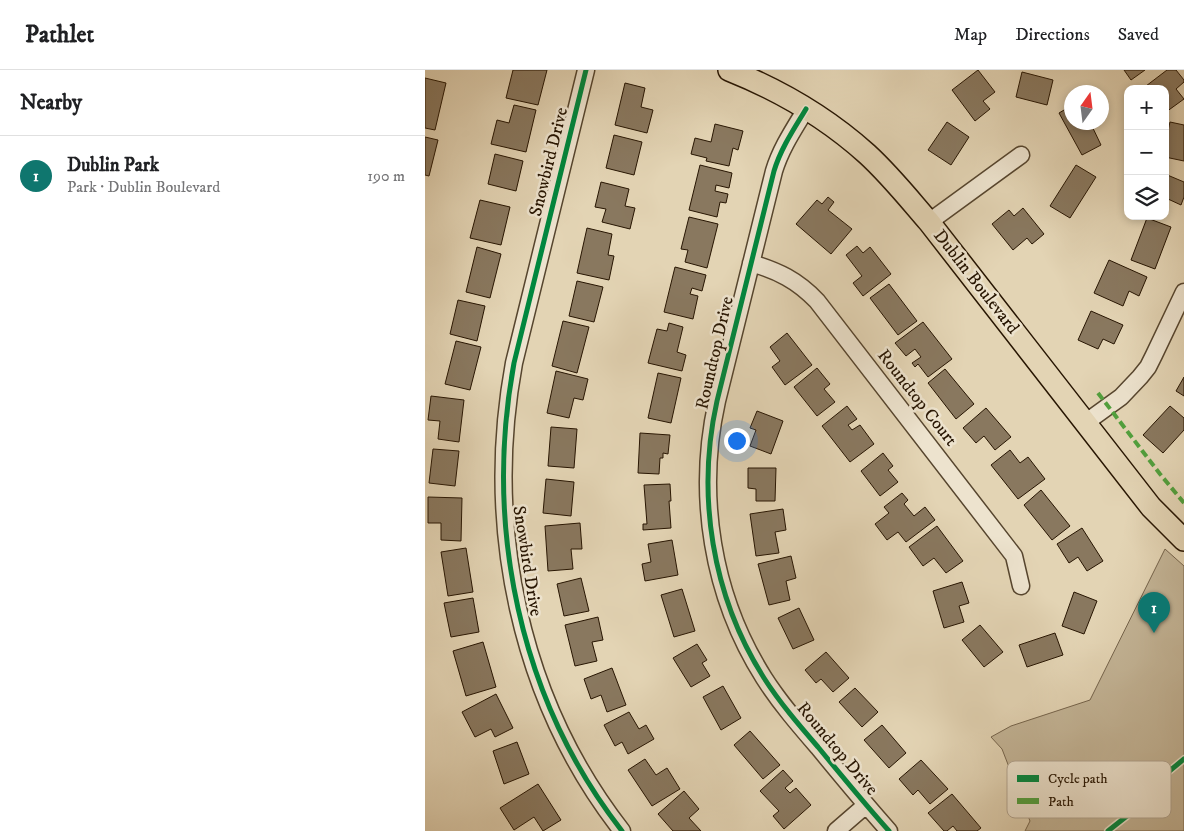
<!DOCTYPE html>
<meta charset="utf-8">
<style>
body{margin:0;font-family:"IM FELL DW Pica",serif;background:#f2f2f2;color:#202124}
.controls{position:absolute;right:15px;top:15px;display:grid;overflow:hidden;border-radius:10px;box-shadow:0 2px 8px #0003}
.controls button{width:45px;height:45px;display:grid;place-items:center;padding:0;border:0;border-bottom:1px solid #e0e0e0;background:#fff;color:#202124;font:25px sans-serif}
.compass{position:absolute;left:639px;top:15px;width:45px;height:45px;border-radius:50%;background:#fff;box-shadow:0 2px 8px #0003;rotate:14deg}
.you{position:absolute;left:311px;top:370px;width:18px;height:18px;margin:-12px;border:4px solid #fff;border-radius:50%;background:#1a73e8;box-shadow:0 0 0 8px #1a73e833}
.badge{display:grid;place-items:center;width:32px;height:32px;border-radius:50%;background:#0f766e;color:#fff;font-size:16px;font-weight:700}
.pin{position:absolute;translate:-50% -41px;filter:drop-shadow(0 1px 2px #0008)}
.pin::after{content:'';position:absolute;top:26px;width:18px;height:15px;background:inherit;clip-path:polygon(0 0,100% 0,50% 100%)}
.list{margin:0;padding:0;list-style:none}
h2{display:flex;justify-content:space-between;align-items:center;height:65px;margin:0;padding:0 20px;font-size:21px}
h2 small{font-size:16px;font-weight:400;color:#757577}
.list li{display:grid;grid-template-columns:32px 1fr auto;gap:15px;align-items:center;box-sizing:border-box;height:80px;padding:0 20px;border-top:1px solid #e0e0e0}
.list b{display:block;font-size:19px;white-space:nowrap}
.list p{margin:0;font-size:16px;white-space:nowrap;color:#757577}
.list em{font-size:16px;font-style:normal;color:#757577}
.icon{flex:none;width:28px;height:28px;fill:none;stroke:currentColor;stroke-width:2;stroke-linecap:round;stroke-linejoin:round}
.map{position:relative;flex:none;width:759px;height:761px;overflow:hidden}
header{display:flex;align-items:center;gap:30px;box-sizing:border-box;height:70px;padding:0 25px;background:#fff;border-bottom:1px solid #e0e0e0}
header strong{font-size:24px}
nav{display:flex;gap:28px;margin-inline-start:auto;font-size:18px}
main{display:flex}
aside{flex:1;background:#fff}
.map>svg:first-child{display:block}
</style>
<header>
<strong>Pathlet</strong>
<nav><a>Map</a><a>Directions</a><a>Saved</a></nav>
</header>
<main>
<aside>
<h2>Nearby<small></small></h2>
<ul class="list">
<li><span class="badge">1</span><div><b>Dublin Park</b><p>Park · Dublin Boulevard</p></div><em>190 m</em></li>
</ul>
</aside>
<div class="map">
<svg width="759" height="761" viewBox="0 0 759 761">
<rect width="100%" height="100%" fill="#e3d4b4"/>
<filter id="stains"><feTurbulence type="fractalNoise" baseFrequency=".004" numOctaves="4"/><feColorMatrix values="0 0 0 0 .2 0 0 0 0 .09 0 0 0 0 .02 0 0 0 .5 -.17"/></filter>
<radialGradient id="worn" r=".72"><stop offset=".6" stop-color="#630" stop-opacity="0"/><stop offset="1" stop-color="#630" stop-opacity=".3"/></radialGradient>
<path fill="#c3b496" stroke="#75644c" d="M740,479L759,496V761H600L605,751L577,679L566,667L586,656L665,630Z"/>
<path fill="#89785f" stroke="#271502" d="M88,0H122L113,35L81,28Z
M553,0L570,22L558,31L565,39L550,51L527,20Z
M699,0H720L706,10Z
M742,0H751L759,10V12L751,19L759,29L741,42L740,19H723L721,16Z
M597,2L628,10L622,35L591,27Z
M0,8L21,13L10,60L0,58Z
M200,13L220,18L216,37L228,40L222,63L190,55Z
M89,35L111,40L101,82L66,74L72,50L84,53Z
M646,36V52H665L676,75L657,85L634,43Z
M522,52L544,67L526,95L503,80Z
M745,52L759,55V91L740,87V73Z
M290,54L318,61L313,80L308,78L304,96L281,91L282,88L266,84L270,68L286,72Z
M189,65L217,72L209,105L181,98Z
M0,67L13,70L4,106L0,105Z
M70,84L98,91L91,121L63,114Z
M275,95L307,103L304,118L291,115L290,121L303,124L301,133L295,132L292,147L264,140Z
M651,95L671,107L645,148L625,136Z
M740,104L759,112V127L756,135L743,129L740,135Z
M176,112L204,119L200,136L210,138L205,159L177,152L181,139L170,137Z
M403,127L409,132L403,140L427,159L406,184L371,154L392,130L397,134Z
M55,130L85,137L76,175L45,168Z
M598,138L619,164L607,174L602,168L588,180L567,154L584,140L589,146Z
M264,147L293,154L282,198L260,192L263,180L256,179Z
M722,148L746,157L730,199L706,190Z
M162,158L187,164L183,185L189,186L184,210L152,203Z
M432,176L438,183L445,177L466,204L438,226L428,213L437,206L421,185Z
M52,177L76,184L65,228L41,222Z
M684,190L722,207L714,226L704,221L698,236L669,223Z
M250,197L281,205L277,221L267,218L265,224L273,226L268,249L239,242Z
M152,211L178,217L169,252L144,246Z
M464,214L492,251L473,265L445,228Z
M33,230L60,236L52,271L25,264Z
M666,241L698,255L689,274L678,269L673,279L653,270Z
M138,251L164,257L152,303L127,296Z
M498,252L527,289L503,307L493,294L490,297L487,293L496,287L490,279L481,286L470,273Z
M244,253L258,257L252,282L261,285L257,301L223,293L232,259L242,261Z
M362,263L387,295L360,315L347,297L355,291L345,277Z
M31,271L56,277L45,320L20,314Z
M392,298L405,314L399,319L410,332L392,346L369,317Z
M520,299L549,334L531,349L503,313Z
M131,301L163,309L158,330L149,328L144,348L122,343Z
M233,303L256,308L246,353L223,348Z
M759,307V326L751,321Z
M6,326L39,330L34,372L13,369L15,351L3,350Z
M422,336L432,349L423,355L427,360L435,355L449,374L425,392L397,356Z
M745,336L759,348V360L738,383L718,365Z
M561,338L586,367L570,380L559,366L551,373L538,358Z
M332,341L358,351L346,384L325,376L331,360L325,358Z
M126,357L152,359L149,398L123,396Z
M215,363L245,365L243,384L238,383V388H235L234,404L213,403Z
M8,379L34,381L30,416L4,413Z
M585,380L595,393L603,387L620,409L593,429L566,395Z
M458,383L468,396L463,400L473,412L455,426L436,401Z
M323,398H351L350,431H331V419L323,418Z
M121,409L149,412L146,446L118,443Z
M245,414L246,431H244L246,458L218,460V454H222L219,415Z
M616,420L645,456L627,470L599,435Z
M477,423L483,430L479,434L489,446L500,437L510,450L481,472L473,462L462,470L450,454L464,443L459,437Z
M3,427L37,428L36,471L16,470V453H3Z
M358,439L361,460L350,462L354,483L331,486L325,444Z
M155,453L157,479H146L148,499L123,501L120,456Z
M512,456L538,491L521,503L509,488L498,496L484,477Z
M657,458L678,491L662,501L653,487L644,493L632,474Z
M247,470L253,505L220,511L217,494L226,492L223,474Z
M41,478L48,522L23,526L16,482Z
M366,486L371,508L361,511L365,530L344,535L333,494Z
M156,508L164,541L139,546L132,514Z
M537,512L544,533L534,536L539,552L519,558L508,521Z
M257,519L270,561L249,567L236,525Z
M649,522L672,531L659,564L637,556Z
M48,528L54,562L26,567L19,533Z
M374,538L389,570L368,579L353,548Z
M173,547L178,570L167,572L172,591L150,596L140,555Z
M555,555L578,582L559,597L537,570Z
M630,563L638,585L602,597L594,575Z
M58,572L71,617L41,626L28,581Z
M272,574L282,590L277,593L285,606L266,617L248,588Z
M401,582L424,608L408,622L396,609L391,613L380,600Z
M187,598L201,635L182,642L176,625L166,629L159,609Z
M298,616L316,648L296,660L278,627Z
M430,618L453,642L437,657L414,632Z
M71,624L88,658L70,667L66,659L50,667L37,642Z
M204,642L214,659L221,655L229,669L203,684L197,672L190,676L179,655Z
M457,655L481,683L464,698L439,670Z
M325,661L355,695L338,709L309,675Z
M92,672L104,704L79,714L68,681Z
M220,689L231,705L242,698L255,719L227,736L203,700Z
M496,690L523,719L505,734L493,720L488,725L474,709Z
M358,700L368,711L360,718L365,723L371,718L386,735L359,759L348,746L354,741L335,721Z
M113,714L136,750L118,761L109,747L89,760L75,738Z
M259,721L274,739L264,748L276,761H248L233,744Z
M527,724L556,758L552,761H532L528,756L522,761H519L503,743Z"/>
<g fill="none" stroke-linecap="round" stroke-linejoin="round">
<defs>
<path id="minor" d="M161,0L89,293C59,456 94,629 197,761
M381,39C369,59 356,78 349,101L292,331C271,425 287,526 339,608C355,633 374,655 393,677C416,705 439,733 464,761
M504,152L596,85
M326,193C353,201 372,210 392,231L589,486L596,516
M660,353L696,327L715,307L723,297L729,285L759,222
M411,761L441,735"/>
<path id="major" d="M304,0C354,20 402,48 442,84C465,105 484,129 504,152L726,437L759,470"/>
</defs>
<use href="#minor" stroke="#56452e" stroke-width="19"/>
<use href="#major" stroke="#271502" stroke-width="24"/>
<use href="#minor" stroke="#ede3ce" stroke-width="16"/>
<use href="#major" stroke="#e3d4b4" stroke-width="21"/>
<path stroke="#51a03d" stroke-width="4" stroke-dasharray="8 4" stroke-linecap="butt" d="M673,323L735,404L759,433"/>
<defs>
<path id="cycleway" d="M161,0L89,293C59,456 94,629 197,761
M381,39C369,59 356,78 349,101L292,331C271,425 287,526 339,608C355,633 374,655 393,677C416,705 439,733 464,761
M683,761L707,742L713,728L719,722L759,689"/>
</defs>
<use href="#cycleway" stroke="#ede3ce" stroke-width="8"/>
<use href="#cycleway" stroke="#00873e" stroke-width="5"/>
</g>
<g text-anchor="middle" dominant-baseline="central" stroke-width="5" stroke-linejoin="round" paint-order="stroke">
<g font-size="18" fill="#271502" stroke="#ede3ce">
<text transform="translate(124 92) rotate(-76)">Snowbird Drive</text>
<text transform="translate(551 212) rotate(52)">Dublin Boulevard</text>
<text transform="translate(290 283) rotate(-77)">Roundtop Drive</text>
<text transform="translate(492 328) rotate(52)">Roundtop Court</text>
<text transform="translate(102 491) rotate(81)">Snowbird Drive</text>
<text transform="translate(412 679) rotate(50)">Roundtop Drive</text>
</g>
</g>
<rect x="582" y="691" width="164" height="57" rx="8" fill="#ede3ce" stroke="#b2a591" stroke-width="1"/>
<rect x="592" y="705" width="22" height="7" fill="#00873e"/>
<rect x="592" y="728" width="22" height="6" fill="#51a03d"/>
<g font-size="14" fill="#271502">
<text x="623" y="713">Cycle path</text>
<text x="623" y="736">Path</text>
</g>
<rect width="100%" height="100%" filter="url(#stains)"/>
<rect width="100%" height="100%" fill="url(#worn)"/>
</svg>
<div class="controls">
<button>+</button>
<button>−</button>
<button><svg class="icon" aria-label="layers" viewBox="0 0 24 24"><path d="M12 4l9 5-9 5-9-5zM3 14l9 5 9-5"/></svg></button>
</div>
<svg class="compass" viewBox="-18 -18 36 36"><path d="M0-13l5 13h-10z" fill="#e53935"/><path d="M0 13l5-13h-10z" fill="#757577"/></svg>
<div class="you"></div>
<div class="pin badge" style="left:729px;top:563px">1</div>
</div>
</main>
